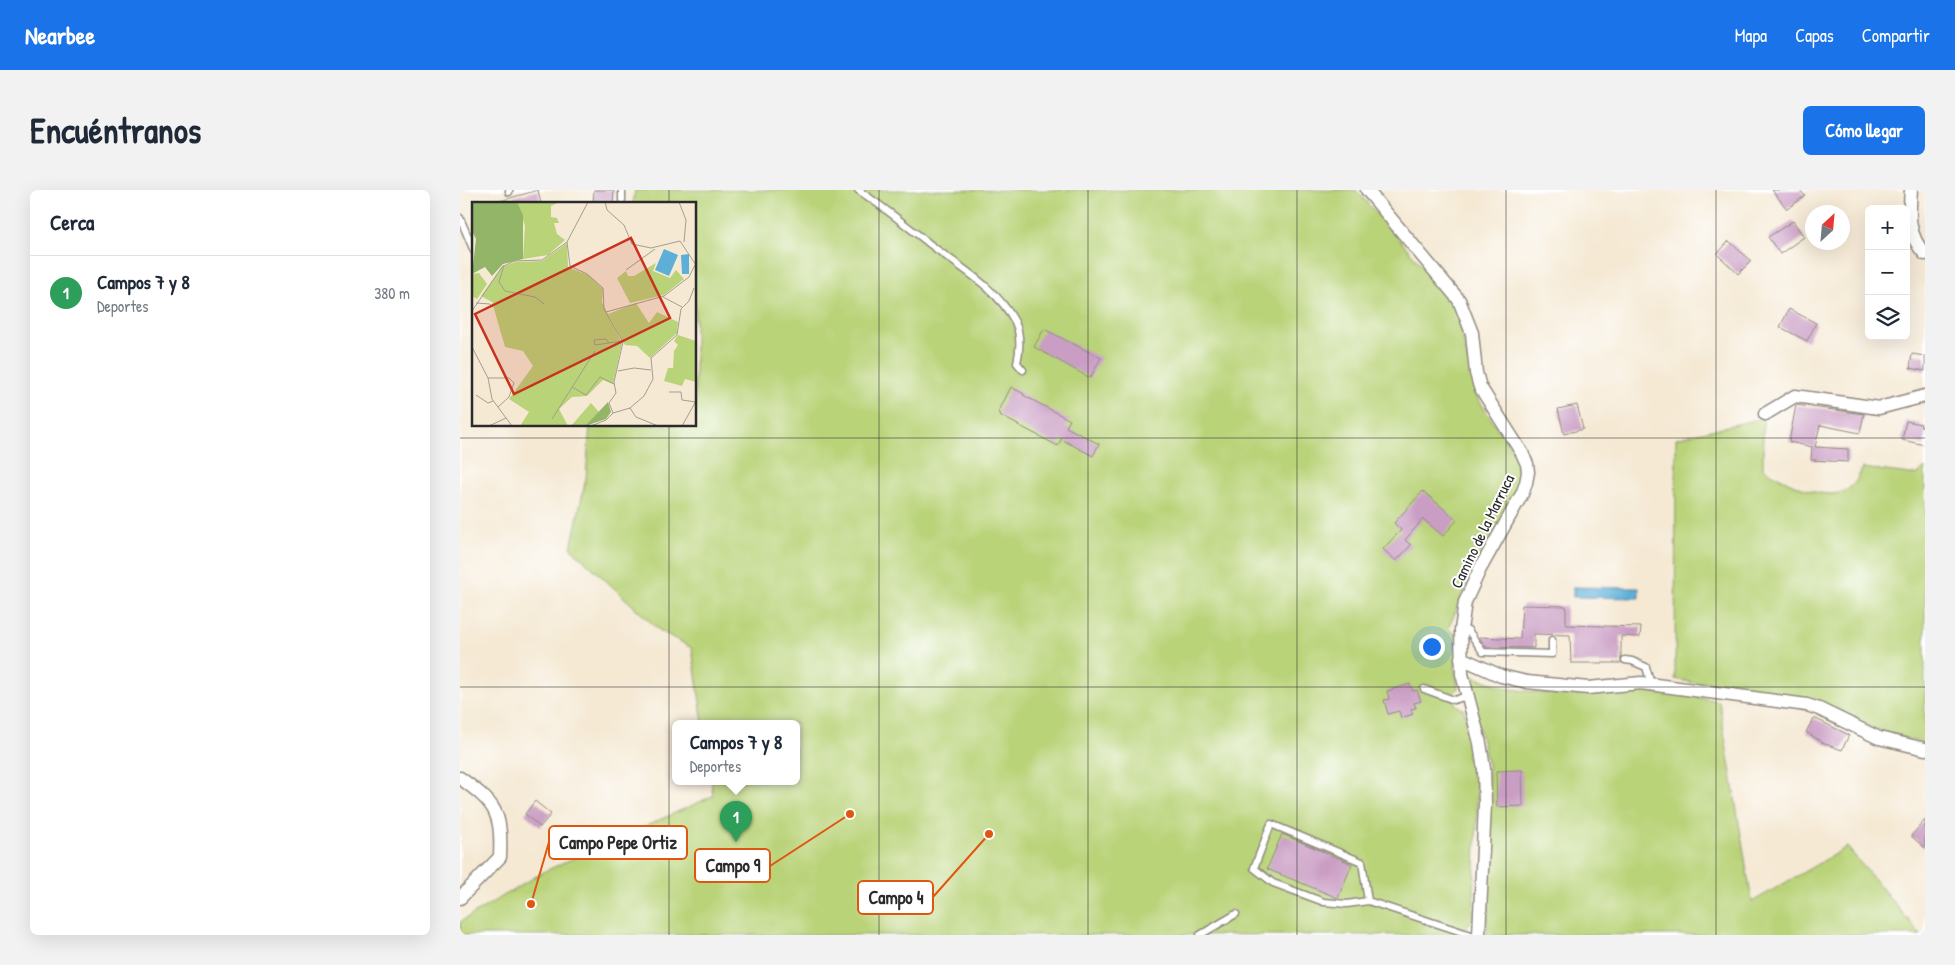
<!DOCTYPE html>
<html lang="es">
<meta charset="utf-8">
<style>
body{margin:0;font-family:"Patrick Hand",sans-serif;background:#f2f2f3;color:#1f2937}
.controls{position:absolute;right:15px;top:15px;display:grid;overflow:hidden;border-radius:8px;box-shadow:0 5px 20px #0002}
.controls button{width:45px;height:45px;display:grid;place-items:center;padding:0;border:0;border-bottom:1px solid #e0e1e3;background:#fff;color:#1f2937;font:25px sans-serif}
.compass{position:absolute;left:1345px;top:15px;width:45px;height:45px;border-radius:50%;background:#fff;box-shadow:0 5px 20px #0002;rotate:26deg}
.you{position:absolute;left:971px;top:456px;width:18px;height:18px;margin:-12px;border:4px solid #fff;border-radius:50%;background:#1a73e8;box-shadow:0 0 0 8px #1a73e833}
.badge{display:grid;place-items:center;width:32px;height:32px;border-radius:50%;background:#1a73e8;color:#fff;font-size:16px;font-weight:700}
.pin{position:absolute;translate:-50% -41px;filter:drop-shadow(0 1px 2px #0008)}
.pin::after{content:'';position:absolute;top:26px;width:18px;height:15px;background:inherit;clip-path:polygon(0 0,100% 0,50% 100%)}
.popup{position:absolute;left:212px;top:530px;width:128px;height:65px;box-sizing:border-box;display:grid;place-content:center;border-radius:8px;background:#fff;filter:drop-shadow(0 1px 4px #0005);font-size:16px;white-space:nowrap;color:#747a83}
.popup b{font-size:19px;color:#1f2937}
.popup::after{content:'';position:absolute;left:50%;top:100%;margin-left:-10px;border:10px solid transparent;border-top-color:#fff}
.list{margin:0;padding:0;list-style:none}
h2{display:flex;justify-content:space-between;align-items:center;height:65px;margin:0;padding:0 20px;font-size:21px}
h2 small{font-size:16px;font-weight:400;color:#747a83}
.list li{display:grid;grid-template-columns:32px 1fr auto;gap:15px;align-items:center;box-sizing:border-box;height:75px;padding:0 20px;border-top:1px solid #e0e1e3}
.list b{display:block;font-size:19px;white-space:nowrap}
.list p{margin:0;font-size:16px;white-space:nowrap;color:#747a83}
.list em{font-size:16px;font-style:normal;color:#747a83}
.icon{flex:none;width:28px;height:28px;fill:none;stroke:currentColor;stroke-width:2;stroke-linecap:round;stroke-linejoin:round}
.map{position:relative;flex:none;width:1465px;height:745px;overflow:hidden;border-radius:8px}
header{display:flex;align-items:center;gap:30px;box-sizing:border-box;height:70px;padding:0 25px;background:#1a73e8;color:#fff}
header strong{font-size:24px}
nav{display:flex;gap:28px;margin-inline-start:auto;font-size:18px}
.intro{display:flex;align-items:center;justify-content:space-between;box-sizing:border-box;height:120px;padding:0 30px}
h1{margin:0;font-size:35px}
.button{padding:12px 22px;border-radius:8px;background:#1a73e8;color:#fff;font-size:18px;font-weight:700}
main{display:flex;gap:30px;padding:0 30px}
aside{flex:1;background:#fff;border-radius:8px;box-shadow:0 5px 20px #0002}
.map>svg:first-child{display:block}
</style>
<header>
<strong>Nearbee</strong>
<nav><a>Mapa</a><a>Capas</a><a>Compartir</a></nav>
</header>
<div class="intro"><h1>Encuéntranos</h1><a class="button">Cómo llegar</a></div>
<main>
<aside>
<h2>Cerca<small></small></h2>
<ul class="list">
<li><span class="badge" style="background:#2e9e5b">1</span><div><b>Campos 7 y 8</b><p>Deportes</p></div><em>380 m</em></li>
</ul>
</aside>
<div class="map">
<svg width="1465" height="745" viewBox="0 0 1465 745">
<rect width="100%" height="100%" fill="#fff"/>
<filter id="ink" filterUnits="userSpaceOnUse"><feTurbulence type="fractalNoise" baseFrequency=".02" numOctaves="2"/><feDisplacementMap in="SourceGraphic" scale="10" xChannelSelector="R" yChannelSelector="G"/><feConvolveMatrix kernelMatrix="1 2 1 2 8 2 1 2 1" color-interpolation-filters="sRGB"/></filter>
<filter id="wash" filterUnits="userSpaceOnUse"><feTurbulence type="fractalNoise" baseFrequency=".0096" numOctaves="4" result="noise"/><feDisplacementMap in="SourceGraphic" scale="20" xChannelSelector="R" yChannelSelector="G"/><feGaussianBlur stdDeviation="1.12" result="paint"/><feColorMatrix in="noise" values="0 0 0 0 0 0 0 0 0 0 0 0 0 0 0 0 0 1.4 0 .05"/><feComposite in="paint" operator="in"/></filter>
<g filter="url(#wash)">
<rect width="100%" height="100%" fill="#f5e9d4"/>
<path fill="#b9d378" stroke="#727f52" d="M175,0H896L971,86L998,121L1004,154L1018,209L1056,266L1061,280L1062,290L1058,300L1019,371H1014L1008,382L1011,386L988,439L996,445L995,480L998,498L992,505L996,515L1004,520L1014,559L1007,561V569L1017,571V628L1013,730L1007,736L1006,745H0V732L85,681L253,606L251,591H336V533H243L232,458L199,440L111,358L126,288L130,235H235V14H173Z
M1303,228V278C1324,291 1371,318 1393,295C1397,291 1399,284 1403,278L1457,285L1465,278V553C1440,549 1422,540 1399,533C1338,516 1277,501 1215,489L1216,248Z
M1009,485L1050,499L1083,503L1122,504L1167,501L1210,503L1259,511L1292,712L1387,657L1461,745H1027L1030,640L1028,575L1007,490Z"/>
<path fill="#5dafd8" stroke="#446d82" d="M1113,397L1179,398V408L1113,407Z"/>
<g id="blocks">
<path fill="#ca9ec4" d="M78,0L81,14H41L40,11Z
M134,0H154L153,14H133Z
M1312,0H1340L1345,6L1327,19Z
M1333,31L1344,47L1320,64L1308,47Z
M1269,51L1291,71L1278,84L1257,64Z
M1329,119L1356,133L1347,151L1320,137Z
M584,139L641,168L630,188L574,157Z
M1452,164L1465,166V181L1450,178Z
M551,197L564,204L563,205L610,230L606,237L639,254L633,266L601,249L598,256L541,226L539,221Z
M1117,215L1123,239L1104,244L1098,219Z
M1336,215L1404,224L1400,243L1360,235L1355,257L1388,259V272L1351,270L1352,257L1329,252Z
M1446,231L1461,234L1460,236L1465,237V255L1442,250Z
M963,301L997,330L983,346L963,329L945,350L951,355L936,371L923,359L941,340L934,333Z
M1062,415L1106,416V435L1181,437L1180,447L1161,446V473H1111L1110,445L1074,444V458L1026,457L1019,447L1060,449Z
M950,494L953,501L957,500L961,511L954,513L956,518L951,519L953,524L941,528L939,521L928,524L924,510L929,509L927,501Z
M1354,528L1389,545L1382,560L1365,554L1346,542Z
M1062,580L1063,616L1037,617L1036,581Z
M75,611L91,624L80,637L65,624Z
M1465,630V658L1451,646Z
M822,644L892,674L878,708L807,679Z"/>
</g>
</g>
<g filter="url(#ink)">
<use href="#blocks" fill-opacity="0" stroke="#908a80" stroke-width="1"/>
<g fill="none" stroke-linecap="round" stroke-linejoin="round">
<defs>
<path id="service" d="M162,0V10
M398,0C424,17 447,36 471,55C501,78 537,98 555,132C561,145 560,160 557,173L563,180
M49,2V0
M0,28L14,61
M1001,440H1008L1023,462L1092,464V450
M1165,470L1172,471L1186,477L1191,494
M964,499L994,510L1007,506
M908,711L902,672L811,634L794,678L813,693L864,712L887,714L908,711L1011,745
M740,745L776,724"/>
<path id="minor" d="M907,0L999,110L1012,143L1016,183L1020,197L1062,263L1067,274L1068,282L1066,293L1062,304L1020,379L1005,412L1001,440L1002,484L1020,553L1024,579L1025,614L1019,745
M1451,0C1449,24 1447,45 1465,64
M1305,224L1335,206L1419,218L1465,206
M1001,468L1041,486L1067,492L1128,498L1181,493L1347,515L1359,519L1419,548L1465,559
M0,588C36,614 42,622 40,667L0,708"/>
</defs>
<use href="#service" stroke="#908a80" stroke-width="9"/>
<use href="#minor" stroke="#908a80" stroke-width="15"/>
<use href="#service" stroke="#fff" stroke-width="6"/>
<use href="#minor" stroke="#fff" stroke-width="12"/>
</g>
</g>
<path fill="none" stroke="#2b2b2b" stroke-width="1" stroke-opacity="0.55" d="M209,0V14M419,0V745M628,0V745M837,0V745M1046,0V745M1256,0V745M209,235V745M0,248H1465M0,497H1465"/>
<g text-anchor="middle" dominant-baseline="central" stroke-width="4" stroke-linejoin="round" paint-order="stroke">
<g font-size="16" fill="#2b2b2b" stroke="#fff">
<text transform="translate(1022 341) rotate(-64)">Camino de la Marruca</text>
</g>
</g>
<g transform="translate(12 12)">
<rect width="224" height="224" fill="#f5e9d4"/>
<path d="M45,0H87L79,4V15L85,16L87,21H82L85,32L93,38L76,53L51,57L53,24ZM95,41L96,65L116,73L131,87L130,100L150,141L141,182L131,178L115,194L100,195L87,207L96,224H48L57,210L37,197L61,164L51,149L33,145L20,100L9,94L30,65L43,60L70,59ZM184,61L181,69L198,76L204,68L212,77L192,93L158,101L145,76L154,69L156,74H162ZM7,71L15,82L5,97L0,94V72ZM164,101L177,121L185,110L206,120L205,131L178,156L165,144L153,143L136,112ZM206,133L224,139V180L213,177L210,184L192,179L196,166H201L202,149L206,143L202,139ZM119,201L127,210L113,224H99Z" fill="#b9d378"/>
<path d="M0,0H45L51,13V57L31,62L20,74L13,65L0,72L4,37L0,29ZM136,200L139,210L134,217L113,224Z" fill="#92b568"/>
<path d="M192,47L206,53L197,74L183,68ZM217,52V72H210L209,53Z" fill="#5dafd8"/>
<path fill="none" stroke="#a49d90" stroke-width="1" d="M133,0L135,8L152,23L160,42L179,46L208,39L224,63M207,0L214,18L212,40M95,40L98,64L115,72L131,86L132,107L151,140L142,180L144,191L137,201L141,211M32,63L27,80L33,89L63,95L72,102M154,68L183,47M191,95L210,105M4,101L18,102L21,105M0,109L30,65L42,59L70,58L95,40L116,0M134,110L192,94L217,75L223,63M137,141L123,143L122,138L134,137L137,141L150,139M0,145L16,176L20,197L40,224M146,169L162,166L179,168M16,176H37L42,181L37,195L26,205M100,185L114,193L128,175L142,182M197,190H209L210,198L224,200M4,193L16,201L21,199M158,206L164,215L186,224M80,217L123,149M17,224L34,216M119,224L134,218L141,211L158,206L172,194L181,177L179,156L205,133L209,107L217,99L222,86M210,224L224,199"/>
<path fill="#c8321e" fill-opacity="0.15" stroke="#c8321e" stroke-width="2.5" d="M159,36L198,116L42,192L3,112Z"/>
<rect width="224" height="224" fill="none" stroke="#2b2b2b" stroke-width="2.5"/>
</g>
<path fill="none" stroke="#df570e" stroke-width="2" d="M71 714L89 652M390 624L310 676M529 644L473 707"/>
<g fill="#df570e" stroke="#fff" stroke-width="2">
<circle cx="71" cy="714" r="5"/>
<circle cx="390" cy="624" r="5"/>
<circle cx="529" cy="644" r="5"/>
</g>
<g fill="#fff" stroke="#df570e" stroke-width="2">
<rect x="89" y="636" width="138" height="33" rx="5"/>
<rect x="235" y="659" width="75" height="33" rx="5"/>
<rect x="398" y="691" width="75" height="33" rx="5"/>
</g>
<g font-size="18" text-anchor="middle" font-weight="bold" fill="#2b2b2b">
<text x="158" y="659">Campo Pepe Ortiz</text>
<text x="273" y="682">Campo 9</text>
<text x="436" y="714">Campo 4</text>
</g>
</svg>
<div class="controls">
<button>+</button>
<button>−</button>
<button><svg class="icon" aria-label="layers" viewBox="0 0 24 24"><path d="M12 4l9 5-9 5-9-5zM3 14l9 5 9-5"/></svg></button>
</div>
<svg class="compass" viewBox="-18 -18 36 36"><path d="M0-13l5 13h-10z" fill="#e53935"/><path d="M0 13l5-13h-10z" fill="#747a83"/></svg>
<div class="you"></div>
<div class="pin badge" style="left:276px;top:652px;background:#2e9e5b">1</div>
<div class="popup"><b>Campos 7 y 8</b>Deportes</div>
</div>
</main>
